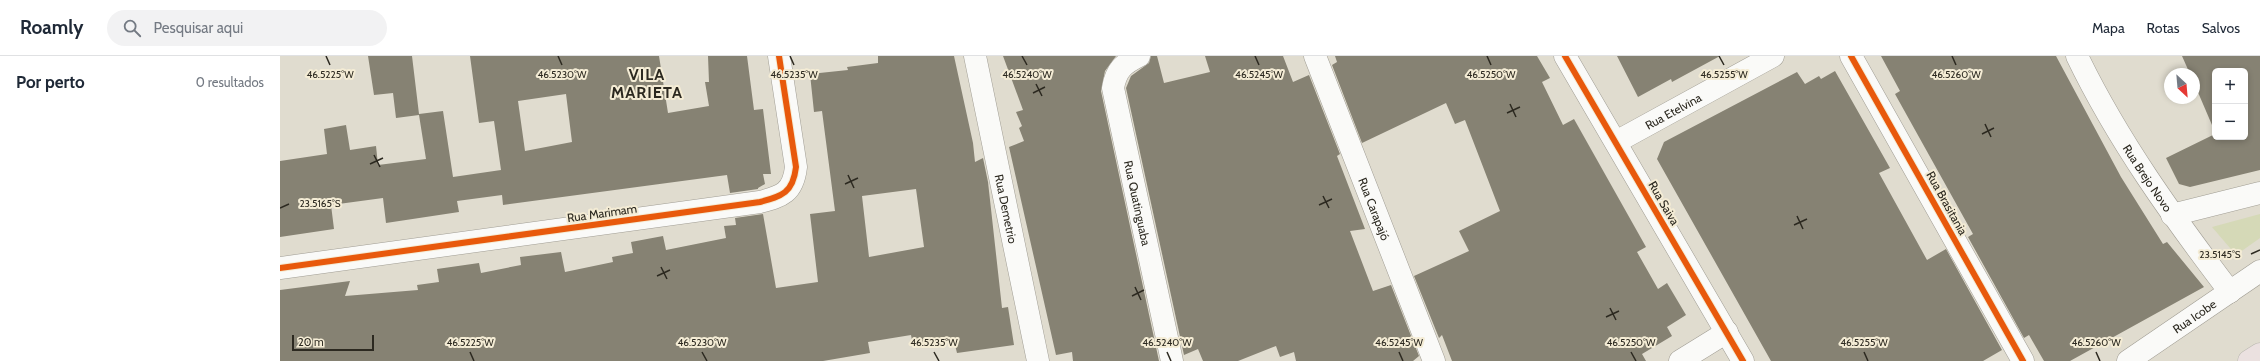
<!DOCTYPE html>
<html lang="pt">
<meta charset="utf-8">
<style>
body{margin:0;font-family:Cabin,sans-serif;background:#f2f2f3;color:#1f2937}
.controls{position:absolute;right:12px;top:12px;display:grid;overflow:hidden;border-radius:6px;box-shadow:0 2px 6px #0003}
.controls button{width:36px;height:36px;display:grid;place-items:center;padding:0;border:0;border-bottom:1px solid #e0e1e3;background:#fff;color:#1f2937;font:20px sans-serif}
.compass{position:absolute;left:1884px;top:12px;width:36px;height:36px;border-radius:50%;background:#fff;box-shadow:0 2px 6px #0003;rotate:154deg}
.scale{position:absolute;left:12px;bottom:10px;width:82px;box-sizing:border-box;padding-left:4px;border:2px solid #2c2920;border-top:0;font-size:11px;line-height:14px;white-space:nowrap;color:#2c2920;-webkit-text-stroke:3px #f4ecd5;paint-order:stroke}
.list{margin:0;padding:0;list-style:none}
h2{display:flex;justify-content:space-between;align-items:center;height:52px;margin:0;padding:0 16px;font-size:17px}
h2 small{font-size:13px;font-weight:400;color:#747a83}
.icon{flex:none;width:22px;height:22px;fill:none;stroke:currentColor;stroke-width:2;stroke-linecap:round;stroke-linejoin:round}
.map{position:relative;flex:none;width:1980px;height:305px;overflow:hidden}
header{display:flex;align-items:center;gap:24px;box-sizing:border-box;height:56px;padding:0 20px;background:#fff;border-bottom:1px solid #e0e1e3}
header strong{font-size:19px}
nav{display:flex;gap:22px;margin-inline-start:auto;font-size:14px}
.search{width:280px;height:36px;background:#f2f2f3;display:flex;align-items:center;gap:10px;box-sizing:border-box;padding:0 14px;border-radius:22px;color:#747a83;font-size:15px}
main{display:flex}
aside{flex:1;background:#fff}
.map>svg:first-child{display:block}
</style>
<header>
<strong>Roamly</strong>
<div class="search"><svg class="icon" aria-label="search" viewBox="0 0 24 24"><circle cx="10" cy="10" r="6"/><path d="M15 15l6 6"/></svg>Pesquisar aqui</div>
<nav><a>Mapa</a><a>Rotas</a><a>Salvos</a></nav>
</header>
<main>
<aside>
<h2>Por perto<small>0 resultados</small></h2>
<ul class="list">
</ul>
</aside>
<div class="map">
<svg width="1980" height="305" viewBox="0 0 1980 305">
<rect width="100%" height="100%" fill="#e0dccf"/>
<path fill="#d5d9b7" d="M1980,158V182L1956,199L1932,171Z"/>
<path fill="#868273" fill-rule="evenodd" d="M88,0H132L139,58L163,55L173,121L221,114L214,65L199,67L190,0H379L388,57L429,50L425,26H429L428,0H467L474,54L483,53L491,118H483L485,128L478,132V133L450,137L447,119L223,149L222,139L177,145L179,156L106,167L103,142L51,149L54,173L0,181V105L47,98L44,73L66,69L70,94L96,90L98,109L146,103L139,59L116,62L113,37L94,39ZM286,38L292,86L245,95L238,45Z
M598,0H674L693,87L695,106L703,102L708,126L722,252L728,251L734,289L677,297L674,285L646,289L645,287L633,289L631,279L588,286L590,297L543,305H0V234L70,225L65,240L138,234L137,229L159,226L157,213L199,207L201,217L241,209L240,201L281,196L285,216L333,206L332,201L353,197L351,186L383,180L386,194L446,182L444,170L456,169L455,162L483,158L496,232L538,226L530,158L555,155L542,55L534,56L530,18L568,14L567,11L598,7ZM636,133L644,191L589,201L582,140Z
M723,0H836L825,15L821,35L879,305H793L792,296L776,299L729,91L744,85L739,72L742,70L736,56L743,54Z
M871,0H877L884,27L930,16L925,0H1003L1013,26L1029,19L1060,98L1057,100L1085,173L1070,175L1093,235L1111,229L1139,300L1133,305H1016L1014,296L1000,301L996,290L958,305H923L918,293L904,299L846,32L851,20L869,7Z
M1055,0H1257L1270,22L1262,26L1283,69L1294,63L1366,191L1357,196L1378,233L1387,227L1406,259L1387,271L1392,280L1362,298L1366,305H1172L1162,279L1159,282L1134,220L1189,195L1179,175L1220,155L1185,64L1175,68L1166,47L1082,87L1052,9L1057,6Z
M1337,0H1440L1392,26L1391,23L1358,41Z
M1601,0H1776L1841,121L1883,188L1887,186L1924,231L1790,305H1764L1749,279L1744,282L1688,181L1693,178L1615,38L1620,35Z
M1902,0H1980V114L1910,131L1899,128L1886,102L1935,78V81H1965V15H1935V76L1914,27V18H1910Z
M1555,15L1610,112L1599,117L1647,204L1666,193L1722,294L1703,305H1491L1377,103L1384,86L1517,16L1525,28L1539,20L1541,23Z"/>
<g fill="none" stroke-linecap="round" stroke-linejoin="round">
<defs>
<g id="street">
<path id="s1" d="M695,0L758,305"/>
<path id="s2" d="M859,0C843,8 836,14 833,32L892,305"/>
<path id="s3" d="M1035,0L1154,305"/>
<path d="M1285,0L1463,305"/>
<path d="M1571,0L1743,305"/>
<path id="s4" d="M1797,0C1838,85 1893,161 1950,236"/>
<path id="s5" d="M1336,86L1493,0"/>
<path d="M1892,159L1980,137"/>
<path d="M0,212L480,146C502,140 513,137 516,111L499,0"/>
<path d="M1400,305L1447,276"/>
<path id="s6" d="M1848,305L1980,215"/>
</g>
<path id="primary" d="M1969,305L1980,298"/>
</defs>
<use href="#street" stroke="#a09d94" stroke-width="23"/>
<use href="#primary" stroke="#bab8b1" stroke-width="23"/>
<use href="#street" stroke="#fafaf8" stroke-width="22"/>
<use href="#primary" stroke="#ebe1e0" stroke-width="22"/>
<defs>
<path id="cycleway" d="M1285,0L1463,305
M1571,0L1743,305
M0,212L480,146C502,140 513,137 516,111L499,0"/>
</defs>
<use href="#cycleway" stroke="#f4ecd5" stroke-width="8"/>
<use href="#cycleway" stroke="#e8590c" stroke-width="6"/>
</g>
<path fill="none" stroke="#2c2920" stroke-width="1.5" d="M46,0L50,9M278,0L282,9M510,0L514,9M742,0L747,9M975,0L979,9M1207,0L1211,9M1439,0L1444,9M1672,0L1676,9M756,28L762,40M753,37L765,31M1230,48L1236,61M1227,57L1240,51M1705,68L1711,81M1702,78L1714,72M94,99L100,111M90,108L103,102M568,119L574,132M565,128L578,122M1043,140L1049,152M1039,149L1052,143M0,152L9,148M1517,160L1523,173M1514,169L1527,163M1971,198L1980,194M381,211L387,223M377,220L390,214M855,231L861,244M852,240L864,234M1330,252L1336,264M1326,261L1339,255M190,296L194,305M422,296L427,305M654,296L659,305M887,296L891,305M1119,296L1123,305M1351,296L1356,305M1584,296L1588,305M1816,296L1820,305"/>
<g text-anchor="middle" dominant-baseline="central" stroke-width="4" stroke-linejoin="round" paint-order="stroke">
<g font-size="12" fill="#2c2920" stroke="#f4ecd5">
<text stroke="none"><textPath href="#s5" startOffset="65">Rua Etelvina</textPath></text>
<text stroke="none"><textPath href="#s4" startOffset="141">Rua Brejo Novo</textPath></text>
<text stroke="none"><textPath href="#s2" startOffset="161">Rua Quatinguaba</textPath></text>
<text transform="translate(1384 147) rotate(60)">Rua Saiva</text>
<text transform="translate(1667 147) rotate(61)">Rua Brasitania</text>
<text stroke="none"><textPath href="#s1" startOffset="156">Rua Demetrio</textPath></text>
<text stroke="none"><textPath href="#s3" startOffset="164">Rua Carapajó</textPath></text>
<text transform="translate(322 157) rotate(-8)">Rua Marimam</text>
<text stroke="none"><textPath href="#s6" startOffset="80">Rua Icobe</textPath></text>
</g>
<g font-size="16" font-weight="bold" letter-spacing="1" fill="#2c2920" stroke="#f4ecd5">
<text x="367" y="18">VILA<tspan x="367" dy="18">MARIETA</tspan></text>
</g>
</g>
<g font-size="10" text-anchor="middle" fill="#2c2920" stroke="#f4ecd5" stroke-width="4" stroke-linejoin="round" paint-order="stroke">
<text x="50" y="22">46.5225°W</text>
<text x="282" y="22">46.5230°W</text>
<text x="514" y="22">46.5235°W</text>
<text x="1211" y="22">46.5250°W</text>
<text x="1444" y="22">46.5255°W</text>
<text x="747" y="22">46.5240°W</text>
<text x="979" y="22">46.5245°W</text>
<text x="1676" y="22">46.5260°W</text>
<text x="40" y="151">23.5165°S</text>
<text x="1940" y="202">23.5145°S</text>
<text x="190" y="290">46.5225°W</text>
<text x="422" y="290">46.5230°W</text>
<text x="654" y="290">46.5235°W</text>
<text x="887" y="290">46.5240°W</text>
<text x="1119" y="290">46.5245°W</text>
<text x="1351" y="290">46.5250°W</text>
<text x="1584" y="290">46.5255°W</text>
<text x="1816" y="290">46.5260°W</text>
</g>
</svg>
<div class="controls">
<button>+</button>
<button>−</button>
</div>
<svg class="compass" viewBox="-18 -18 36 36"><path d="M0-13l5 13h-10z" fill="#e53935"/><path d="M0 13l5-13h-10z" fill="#747a83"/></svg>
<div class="scale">20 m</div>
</div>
</main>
